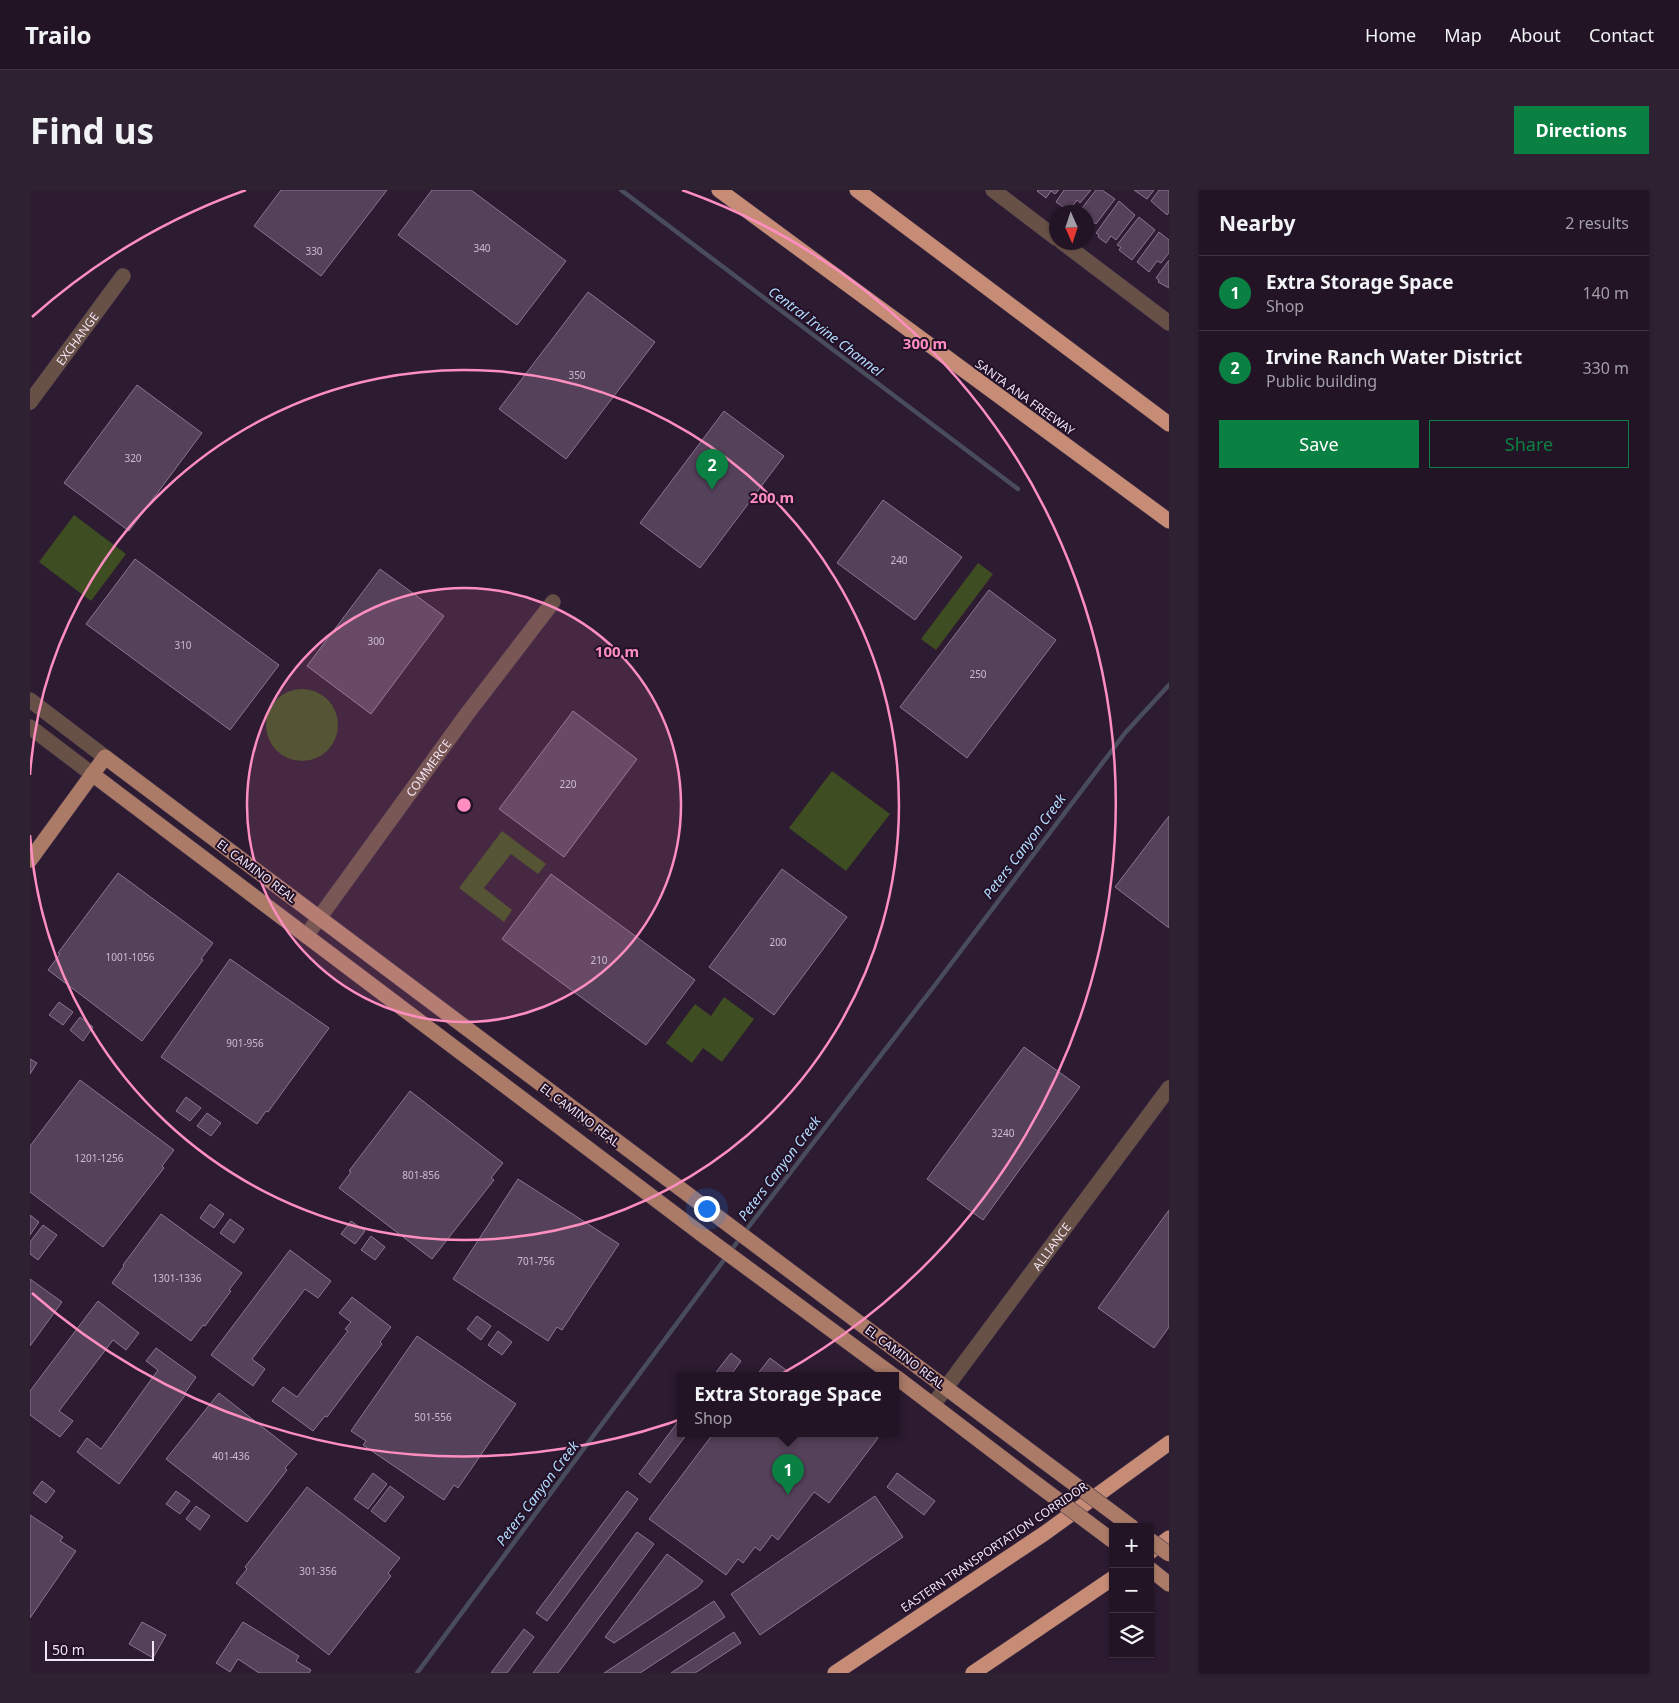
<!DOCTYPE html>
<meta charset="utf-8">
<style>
body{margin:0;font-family:"Noto Sans",sans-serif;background:#2e2132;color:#f1f3f6}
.controls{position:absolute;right:15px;bottom:15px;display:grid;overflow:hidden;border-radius:0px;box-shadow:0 1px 4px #0004}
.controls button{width:45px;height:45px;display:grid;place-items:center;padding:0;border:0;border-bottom:1px solid #3f3342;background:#221425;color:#f1f3f6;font:25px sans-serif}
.compass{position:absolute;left:1019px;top:15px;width:45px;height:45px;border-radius:50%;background:#221425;box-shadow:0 1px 4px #0004;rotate:177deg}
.scale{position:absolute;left:15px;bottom:12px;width:109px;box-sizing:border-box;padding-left:5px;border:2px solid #f1e4f4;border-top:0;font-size:14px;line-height:18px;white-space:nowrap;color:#f1e4f4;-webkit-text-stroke:4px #231127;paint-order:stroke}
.you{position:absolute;left:676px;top:1018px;width:18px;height:18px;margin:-12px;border:4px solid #fff;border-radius:50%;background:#1a73e8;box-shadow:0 0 0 8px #1a73e833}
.badge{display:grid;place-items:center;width:32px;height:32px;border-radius:50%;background:#0b8043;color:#fff;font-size:16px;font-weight:700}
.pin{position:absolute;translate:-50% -41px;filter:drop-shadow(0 1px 2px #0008)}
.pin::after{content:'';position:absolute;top:26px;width:18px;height:15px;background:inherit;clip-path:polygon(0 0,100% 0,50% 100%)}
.popup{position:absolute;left:647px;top:1182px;width:222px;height:65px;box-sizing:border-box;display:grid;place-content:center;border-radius:0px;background:#221425;filter:drop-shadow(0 1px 4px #0005);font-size:16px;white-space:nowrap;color:#a29ea7}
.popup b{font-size:19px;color:#f1f3f6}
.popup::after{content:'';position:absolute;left:50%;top:100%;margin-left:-10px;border:10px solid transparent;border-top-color:#221425}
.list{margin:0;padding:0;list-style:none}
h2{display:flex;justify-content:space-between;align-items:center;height:65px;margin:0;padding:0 20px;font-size:21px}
h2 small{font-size:16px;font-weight:400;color:#a29ea7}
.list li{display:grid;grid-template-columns:32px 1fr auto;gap:15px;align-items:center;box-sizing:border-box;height:75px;padding:0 20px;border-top:1px solid #3f3342}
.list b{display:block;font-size:19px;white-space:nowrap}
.list p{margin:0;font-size:16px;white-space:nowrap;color:#a29ea7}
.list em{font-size:16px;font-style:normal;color:#a29ea7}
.actions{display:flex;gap:10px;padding:15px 20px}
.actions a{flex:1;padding:11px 0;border:1px solid #0b8043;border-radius:0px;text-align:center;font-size:18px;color:#0b8043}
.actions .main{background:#0b8043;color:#fff}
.icon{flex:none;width:28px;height:28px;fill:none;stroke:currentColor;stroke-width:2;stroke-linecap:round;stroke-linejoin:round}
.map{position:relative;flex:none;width:1139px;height:1483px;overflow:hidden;border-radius:0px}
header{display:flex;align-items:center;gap:30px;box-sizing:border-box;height:70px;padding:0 25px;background:#221425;border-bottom:1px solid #3f3342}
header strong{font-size:24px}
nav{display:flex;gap:28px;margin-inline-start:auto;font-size:18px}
.intro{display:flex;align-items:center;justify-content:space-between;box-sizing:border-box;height:120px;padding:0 30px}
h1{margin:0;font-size:35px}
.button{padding:12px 22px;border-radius:0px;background:#0b8043;color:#fff;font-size:18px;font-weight:700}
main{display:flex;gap:30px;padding:0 30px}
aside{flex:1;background:#221425;border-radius:0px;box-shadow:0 1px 4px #0004}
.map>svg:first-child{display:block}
</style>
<header>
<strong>Trailo</strong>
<nav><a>Home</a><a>Map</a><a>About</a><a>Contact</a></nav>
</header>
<div class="intro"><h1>Find us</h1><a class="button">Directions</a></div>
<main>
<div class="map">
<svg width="1139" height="1483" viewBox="0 0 1139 1483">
<rect width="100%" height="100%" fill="#2d1b31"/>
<path fill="#3e4d22" d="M44,325L96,364L61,411L9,372Z
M948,373L963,384L906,460L891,449Z
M236 535a36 36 0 1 1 72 0a36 36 0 1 1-72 0Z
M802,581L860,624L816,681L759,638Z
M472,641L516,674L508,684L481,664L454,698L482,720L474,732L429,698Z
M694,807L724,829L692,872L673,858L662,873L636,853L665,814L681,826Z"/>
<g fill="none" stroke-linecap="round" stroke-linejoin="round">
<path stroke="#484c5d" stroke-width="4.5" d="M591,0L988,299
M387,1483L723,1031L905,795L1095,543L1139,495"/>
</g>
<path fill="#55415a" stroke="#8b7590" d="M251,0H357L291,86L224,36Z
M402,0H441L536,71L487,135L368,45Z
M1008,0H1029L1025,4L1021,1L1016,8L1007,1Z
M1034,0H1061L1050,13L1047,10L1039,21L1026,12Z
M1066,0H1072L1085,9L1066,34L1063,32L1059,38L1056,36V22H1049Z
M1104,0H1124L1117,9Z
M1129,0H1139V22L1137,25L1121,11Z
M1089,11L1105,25L1086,50L1081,46L1076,53L1068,47L1069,45L1066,43Z
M1109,27L1125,40L1102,70L1089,60L1091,57L1087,55Z
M1129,42L1139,50V63L1131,73L1127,71L1119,82L1107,72Z
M1139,70V98L1128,92L1129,90L1126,88Z
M558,102L625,152L536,269L469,219Z
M107,195L172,243L99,341L34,293Z
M694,221L754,266L670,378L610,333Z
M853,310L932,367L885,430L807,373Z
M105,369L249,475L200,540L56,434Z
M350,379L414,426L341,524L277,476Z
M959,400L1026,450L937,568L870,517Z
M543,521L607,569L534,667L469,619Z
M1139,626V738L1085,697Z
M752,679L817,727L744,825L679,777Z
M88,683L183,753L171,769L173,770L112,851L18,780L30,764L28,763Z
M521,684L665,790L616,855L472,749Z
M200,769L299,838L238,922L236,921L227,934L131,867Z
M29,812L43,822L33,835L19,825Z
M50,827L63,837L53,851L40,840Z
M994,857L1050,897L953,1030L897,989Z
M0,869L7,873L0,884Z
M50,890L144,960L132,976L134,978L73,1057L0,1002V956Z
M380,901L473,973L461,988L464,990L402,1069L309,998L321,982L319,981Z
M156,907L171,918L160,931L146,921Z
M177,923L191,933L181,946L167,936Z
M488,989L589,1054L532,1140L527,1137L518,1151L423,1089Z
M180,1014L194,1024L184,1038L170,1028Z
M1139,1020V1137L1124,1158L1068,1118Z
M131,1024L212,1083L199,1100L201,1101L175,1136L173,1135L161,1151L82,1093L94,1076L93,1075Z
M0,1025L9,1032L0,1045Z
M200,1029L214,1039L204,1053L190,1043Z
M321,1031L335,1041L325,1054L311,1044Z
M13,1035L27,1045L8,1070L0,1064V1052Z
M341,1046L355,1057L345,1070L331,1060Z
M260,1060L301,1091L288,1108L275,1099L222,1169L235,1179L223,1196L181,1165Z
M0,1089L32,1112L0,1156Z
M322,1107L361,1137L350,1152L352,1154L324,1191L297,1227L295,1226L283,1241L242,1211L253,1197L267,1207L318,1141L315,1139L321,1132L309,1123Z
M68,1111L109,1143L96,1160L83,1150L29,1221L43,1231L30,1247L0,1225V1201Z
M447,1126L461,1136L451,1150L437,1139Z
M468,1141L482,1152L472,1165L458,1155Z
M387,1146L486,1214L428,1298L424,1295L414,1310L333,1255L336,1251L321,1241Z
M126,1158L166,1187L155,1203L156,1204L89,1294L47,1262L57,1248L71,1259L128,1180L116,1171Z
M701,1163L711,1171L700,1186H683Z
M740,1168L764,1186H726Z
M189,1203L267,1264L255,1278L257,1280L217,1332L136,1269Z
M650,1229V1244H657L620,1293L609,1284Z
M683,1244H842L848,1248L799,1313L784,1302L748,1350L742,1345L730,1361L725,1357L713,1373L708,1369L696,1385L619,1329Z
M343,1283L357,1294L338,1319L324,1309Z
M867,1283L905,1311L894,1325L857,1297Z
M12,1291L25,1301L16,1313L3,1303Z
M360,1296L374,1307L355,1332L341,1321Z
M277,1297L370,1368L358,1383L361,1386L299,1465L206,1393L217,1379L215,1377Z
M146,1301L160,1311L150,1324L136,1314Z
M597,1301L608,1309L517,1431L506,1423Z
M845,1306L873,1347L730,1445L701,1404Z
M166,1316L180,1326L170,1340L156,1329Z
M0,1325L33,1347L30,1351L46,1361L0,1428Z
M607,1342L624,1354L528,1483H503Z
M637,1364L673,1391L668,1397L584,1453L575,1447Z
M684,1411L695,1427L610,1483H574Z
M112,1432L136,1445L123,1468L99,1454Z
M213,1432L269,1466L266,1471L281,1480L279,1483H229L208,1469L200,1482L186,1473Z
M494,1439L504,1447L477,1483H461Z
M704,1442L711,1453L665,1483H641Z"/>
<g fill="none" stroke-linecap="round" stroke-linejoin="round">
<defs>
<g id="minor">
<path d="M963,0L1026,48"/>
<path d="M1032,52L1139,133"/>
<path id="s1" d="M0,212L93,86"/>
<path d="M0,510L75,567"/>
<path d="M0,537L62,584"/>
<path id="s2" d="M276,746L437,524L523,412"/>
<path id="s3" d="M903,1215L1139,898"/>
</g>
<path id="major" d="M62,584L674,1046L864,1186
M0,670L75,567L1012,1270
M866,1187L992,1283
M1120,1379L1139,1394"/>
<path id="highway" d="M689,0L1139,331
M827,0L1139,234
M1120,1362L1139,1348
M805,1483L1015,1343L1139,1253
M943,1483L1083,1388"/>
</defs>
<use href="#minor" stroke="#48374c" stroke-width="16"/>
<use href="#major" stroke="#48374c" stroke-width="16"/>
<use href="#highway" stroke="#48374c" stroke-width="16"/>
<use href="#minor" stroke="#675046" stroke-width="15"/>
<use href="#major" stroke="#ac7b68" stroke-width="15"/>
<use href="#highway" stroke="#c78c76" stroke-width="15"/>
<defs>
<path id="major-bridge" d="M1012,1270L1102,1337
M992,1283L1083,1351
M1120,1350L1139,1364"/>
</defs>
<use href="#major-bridge" stroke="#48374c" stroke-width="16" stroke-linecap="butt"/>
<use href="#major-bridge" stroke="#ac7b68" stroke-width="15"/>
</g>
<circle cx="434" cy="615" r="217" fill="#fd8ebf" fill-opacity=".12"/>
<g fill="none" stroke="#fd8ebf" stroke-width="2.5">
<circle cx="434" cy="615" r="217"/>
<path d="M0 585A435 435 0 1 1 0 645"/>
<path d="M2 127A652 652 0 0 1 216 0M652 0A652 652 0 1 1 2 1103"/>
</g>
<g text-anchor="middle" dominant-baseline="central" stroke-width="4" stroke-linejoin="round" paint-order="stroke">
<g font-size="10" fill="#cabbce">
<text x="452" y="58">340</text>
<text x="284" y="61">330</text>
<text x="547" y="185">350</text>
<text x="103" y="268">320</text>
<text x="869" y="370">240</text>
<text x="346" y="451">300</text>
<text x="153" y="455">310</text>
<text x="948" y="484">250</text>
<text x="538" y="594">220</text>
<text x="748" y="752">200</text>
<text x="100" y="767">1001-1056</text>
<text x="569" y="770">210</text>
<text x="215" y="853">901-956</text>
<text x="973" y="943">3240</text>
<text x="69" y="968">1201-1256</text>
<text x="391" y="985">801-856</text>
<text x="506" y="1071">701-756</text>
<text x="147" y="1088">1301-1336</text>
<text x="403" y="1227">501-556</text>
<text x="201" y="1266">401-436</text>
<text x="288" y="1381">301-356</text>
</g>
<g font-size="12" fill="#f1e4f4" stroke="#231127">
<text stroke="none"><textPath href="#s1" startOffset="79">EXCHANGE</textPath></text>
<text transform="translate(995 207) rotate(36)">SANTA ANA FREEWAY</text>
<text stroke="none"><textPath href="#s2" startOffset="208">COMMERCE</textPath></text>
<text transform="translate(227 681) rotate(37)">EL CAMINO REAL</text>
<text transform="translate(550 925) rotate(37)">EL CAMINO REAL</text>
<text stroke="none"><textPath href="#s3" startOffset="198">ALLIANCE</textPath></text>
<text transform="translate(875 1167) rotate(37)">EL CAMINO REAL</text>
<text transform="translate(964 1357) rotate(-34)">EASTERN TRANSPORTATION CORRIDOR</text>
</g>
<g font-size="14" font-style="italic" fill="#b2dbfe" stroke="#231127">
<text transform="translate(796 141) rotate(37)">Central Irvine Channel</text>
<text transform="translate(994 656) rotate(-53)">Peters Canyon Creek</text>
<text transform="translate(749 978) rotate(-53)">Peters Canyon Creek</text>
<text transform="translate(507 1303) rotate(-53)">Peters Canyon Creek</text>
</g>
</g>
<circle cx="434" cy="615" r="8" fill="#fd8ebf" stroke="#231127" stroke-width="2.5"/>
<g font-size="15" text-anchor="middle" font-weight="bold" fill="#fd8ebf" stroke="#231127" stroke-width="4" stroke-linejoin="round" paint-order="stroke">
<text x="895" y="159">300 m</text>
<text x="742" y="313">200 m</text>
<text x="587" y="467">100 m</text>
</g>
</svg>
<div class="controls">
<button>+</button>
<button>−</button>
<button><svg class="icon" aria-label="layers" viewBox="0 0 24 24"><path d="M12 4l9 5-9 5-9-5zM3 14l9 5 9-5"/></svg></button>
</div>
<svg class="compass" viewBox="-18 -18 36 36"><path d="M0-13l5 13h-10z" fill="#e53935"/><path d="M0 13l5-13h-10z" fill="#a29ea7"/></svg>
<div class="scale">50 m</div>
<div class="you"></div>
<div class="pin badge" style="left:758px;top:1305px">1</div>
<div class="popup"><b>Extra Storage Space</b>Shop</div>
<div class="pin badge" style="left:682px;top:300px">2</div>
</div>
<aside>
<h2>Nearby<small>2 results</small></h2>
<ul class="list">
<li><span class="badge">1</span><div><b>Extra Storage Space</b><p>Shop</p></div><em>140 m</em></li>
<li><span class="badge">2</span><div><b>Irvine Ranch Water District</b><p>Public building</p></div><em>330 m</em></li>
</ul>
<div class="actions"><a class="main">Save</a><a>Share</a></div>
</aside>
</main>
